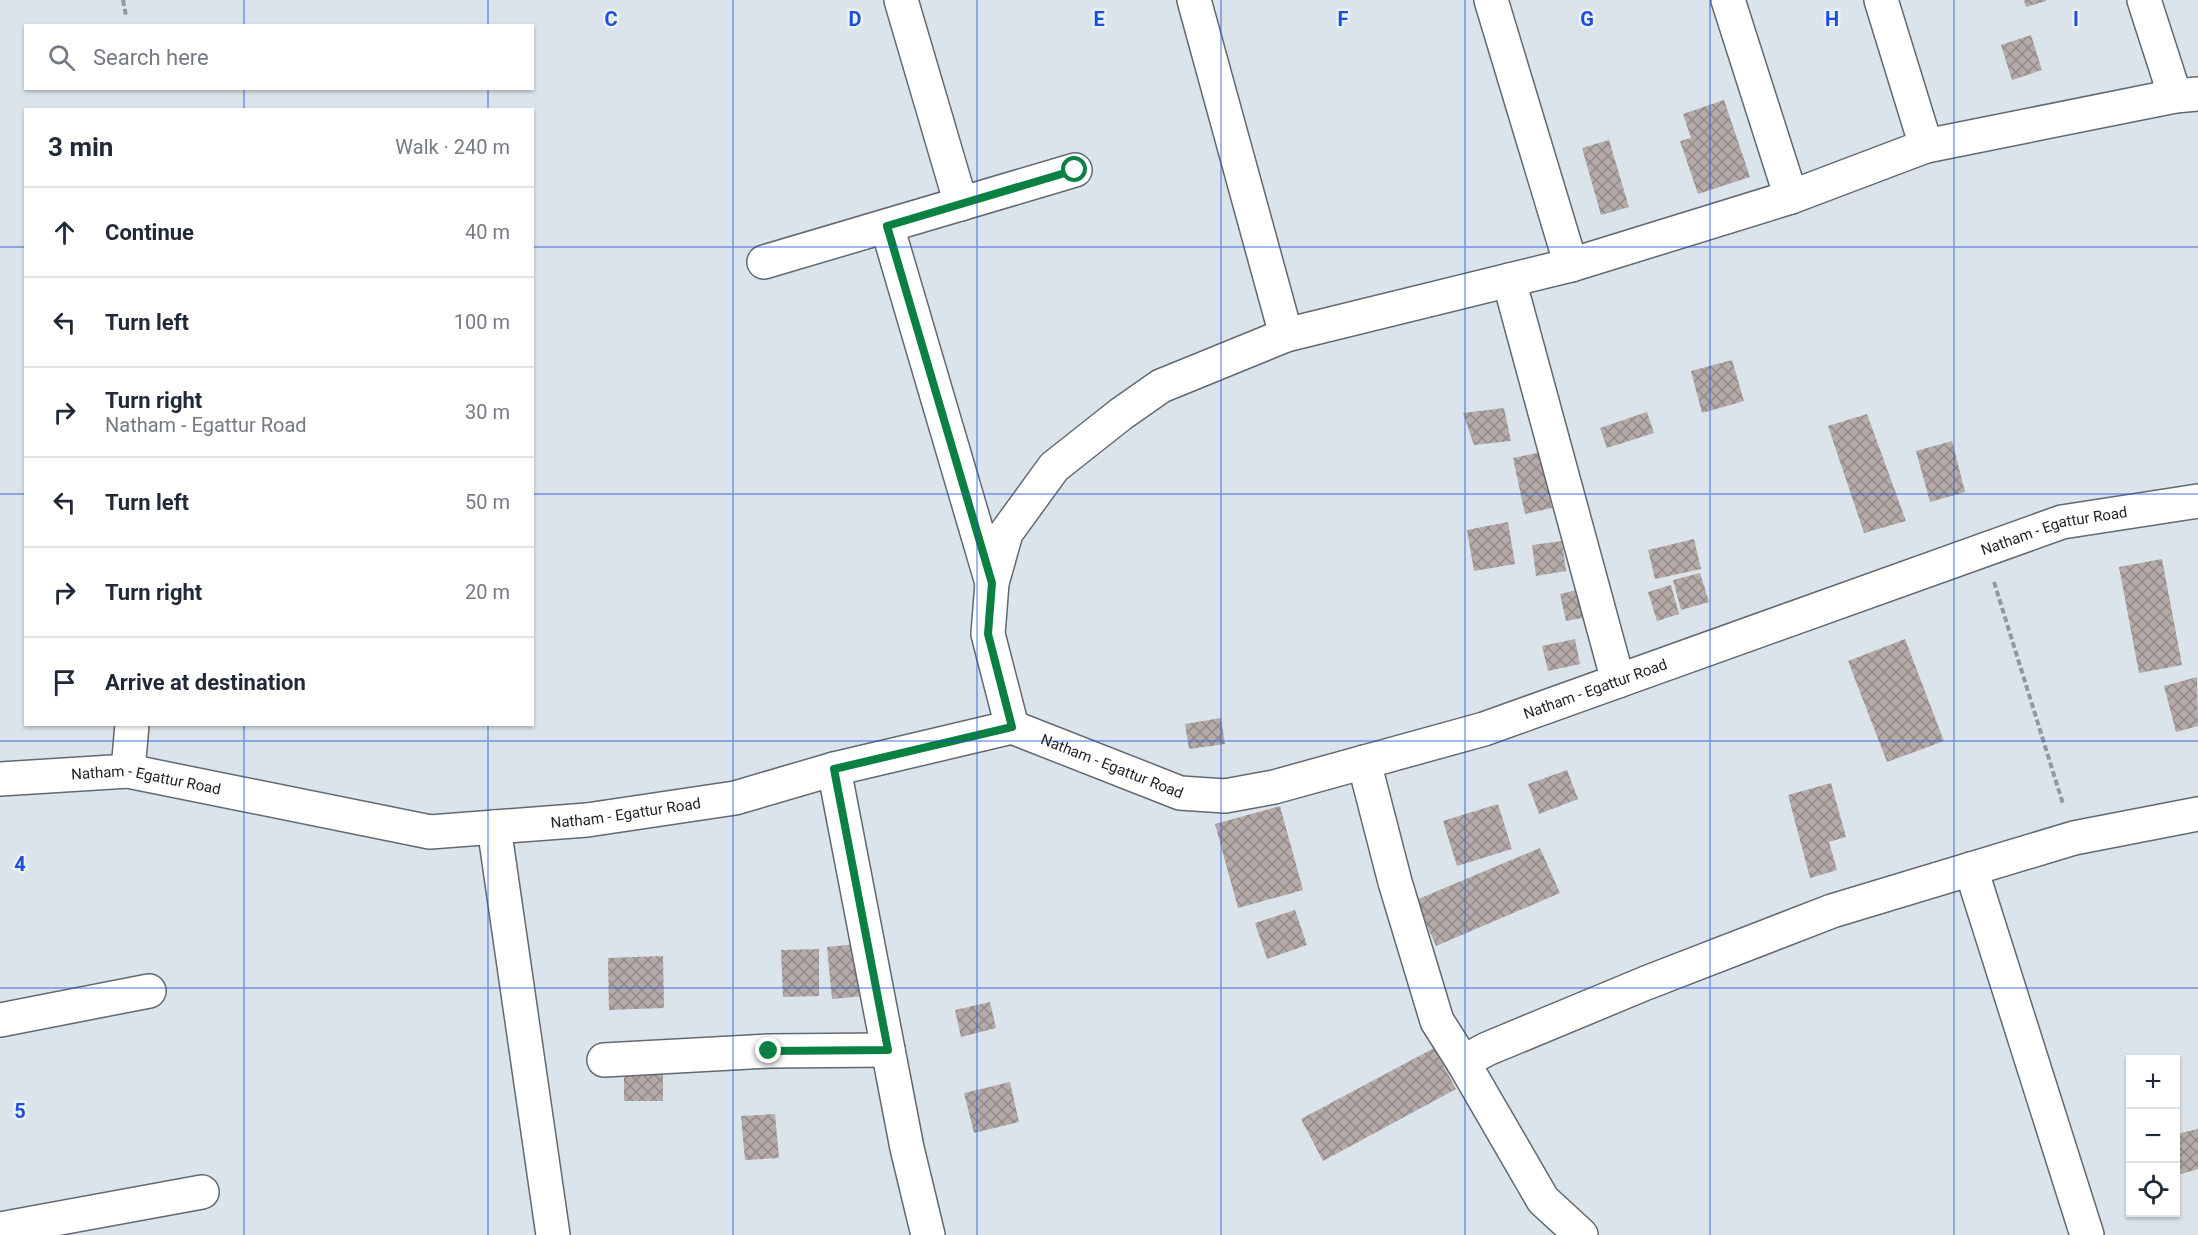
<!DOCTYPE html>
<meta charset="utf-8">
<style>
body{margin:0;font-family:Roboto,sans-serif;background:#f6f6f7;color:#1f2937}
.controls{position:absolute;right:18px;bottom:18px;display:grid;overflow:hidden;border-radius:0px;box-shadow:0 2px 4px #0004}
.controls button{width:54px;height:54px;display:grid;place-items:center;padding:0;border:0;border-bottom:2px solid #e0e1e3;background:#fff;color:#1f2937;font:30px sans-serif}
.stop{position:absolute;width:18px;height:18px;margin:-14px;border:4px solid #0b8043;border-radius:50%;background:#fff}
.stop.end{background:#0b8043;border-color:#fff;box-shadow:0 2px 6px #0008}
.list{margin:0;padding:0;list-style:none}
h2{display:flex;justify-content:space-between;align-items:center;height:78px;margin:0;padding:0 24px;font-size:26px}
h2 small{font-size:20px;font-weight:400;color:#747a83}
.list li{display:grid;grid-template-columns:39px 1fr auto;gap:18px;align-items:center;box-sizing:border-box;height:90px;padding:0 24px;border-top:2px solid #e0e1e3}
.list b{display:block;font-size:22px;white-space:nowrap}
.list p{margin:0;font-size:20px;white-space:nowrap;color:#747a83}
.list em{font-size:20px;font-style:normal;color:#747a83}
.icon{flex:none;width:33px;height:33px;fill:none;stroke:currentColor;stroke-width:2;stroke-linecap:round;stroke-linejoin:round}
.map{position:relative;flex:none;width:2198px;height:1235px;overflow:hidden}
.search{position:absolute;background:#fff;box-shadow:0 2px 4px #0004;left:24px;top:24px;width:510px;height:66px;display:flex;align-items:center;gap:15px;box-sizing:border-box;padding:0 21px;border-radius:0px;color:#747a83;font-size:22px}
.panel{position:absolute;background:#fff;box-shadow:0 2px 4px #0004;left:24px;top:108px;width:510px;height:618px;border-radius:0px}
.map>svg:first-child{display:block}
</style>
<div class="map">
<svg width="2198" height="1235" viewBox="0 0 2198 1235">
<defs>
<pattern id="building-cross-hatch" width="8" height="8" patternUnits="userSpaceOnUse" patternTransform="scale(1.5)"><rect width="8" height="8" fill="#b4aaa7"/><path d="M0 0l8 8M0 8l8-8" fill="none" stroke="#928a88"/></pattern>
</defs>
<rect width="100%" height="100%" fill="#dbe4eb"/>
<path fill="url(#building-cross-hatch)" d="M2024,0H2046V1L2026,7Z
M2031,35L2042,70L2012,80L2001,45Z
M1724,100L1750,177L1698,194L1680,141L1691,138L1683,114Z
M1609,140L1629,207L1601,215L1582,148Z
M1732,360L1744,401L1702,413L1691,371Z
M1504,408L1511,441L1474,445L1463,413Z
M1647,412L1654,433L1607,448L1600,428Z
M1867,414L1906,521L1864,533L1828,426Z
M1952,441L1965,492L1930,502L1916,451Z
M1541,452L1552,508L1525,514L1513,458Z
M1508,522L1515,564L1474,571L1467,530Z
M1694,539L1701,569L1655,579L1648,550Z
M1562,541L1566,571L1536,576L1532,545Z
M2162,559L2182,665L2139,673L2119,567Z
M1700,573L1709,602L1681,610L1673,580Z
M1671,585L1679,614L1657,621L1648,592Z
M1586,588L1592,616L1566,621L1560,594Z
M1575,639L1580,664L1548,671L1542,646Z
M1905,639L1944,741L1887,762L1848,661Z
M2197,677L2198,726L2176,732L2164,686Z
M1221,718L1225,744L1189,749L1185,724Z
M1567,770L1578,799L1539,814L1528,784Z
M1831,783L1846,837L1829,842L1837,870L1810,878L1788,795Z
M1498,804L1512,849L1457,866L1443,821Z
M1280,806L1303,890L1238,908L1215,824Z
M1540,848L1560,893L1436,946L1416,900Z
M1295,910L1307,945L1267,959L1255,923Z
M858,944L863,996L832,999L827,947Z
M819,949V996L783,997L781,950Z
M663,956L664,1008L609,1010L608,958Z
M990,1002L996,1028L961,1037L955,1010Z
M1434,1048L1456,1089L1323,1161L1301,1119Z
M624,1072L663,1073V1101H624Z
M1010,1082L1019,1122L974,1133L964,1093Z
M775,1114L779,1158L745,1160L741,1116Z
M2198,1129V1169L2181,1174L2176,1152V1134Z"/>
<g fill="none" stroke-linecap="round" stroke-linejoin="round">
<defs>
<g id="minor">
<path d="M901,0L961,204"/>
<path d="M1194,0L1286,335"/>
<path d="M1491,0L1571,265"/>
<path d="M1728,0L1791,197"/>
<path d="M1881,0L1926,146"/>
<path d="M2144,0L2175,96"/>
<path d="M887,226L992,583"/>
<path d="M764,262L1075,170"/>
<path d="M1509,280L1618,681"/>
<path d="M1012,727L988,634L992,583L1006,533L1054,467L1121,414L1161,386L1286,335L1571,265L1791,197L1926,146L2175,96L2198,94"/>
<path d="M1364,762L1395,882L1437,1021L1463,1062L1487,1049L1646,983L1832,911L2074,838L2198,814"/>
<path d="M834,769L907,1148L928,1235"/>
<path d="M128,771L132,724"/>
<path id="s1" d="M0,779L128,771L430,832L587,820L735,798L834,769L1012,727L1180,793L1225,796L1274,787L1484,729L2062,522L2198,501"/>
<path d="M494,827L553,1235"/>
<path d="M1971,869L2087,1235"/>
<path d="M0,1020L149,991"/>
<path d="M604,1060L769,1051L888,1050"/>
<path d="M1463,1062L1543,1200L1581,1235"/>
<path d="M0,1229L202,1192"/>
</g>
</defs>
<use href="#minor" stroke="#626970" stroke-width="36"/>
<path stroke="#92999e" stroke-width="4" stroke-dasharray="6 3" stroke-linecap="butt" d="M123,0L126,16
M1994,582L2063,804"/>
<use href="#minor" stroke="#fff" stroke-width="33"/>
</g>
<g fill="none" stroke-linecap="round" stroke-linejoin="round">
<path stroke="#0b8043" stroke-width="8" d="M769,1051L888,1050L834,769L1012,727L988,634L992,583L887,226L1075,170"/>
</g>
<path fill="none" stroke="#1d4ed8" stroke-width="1.5" stroke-opacity="0.55" d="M244,0V26M488,0V26M733,0V1235M977,0V1235M1221,0V1235M1465,0V1235M1710,0V1235M1954,0V1235M244,88V110M488,88V110M0,247H26M532,247H2198M0,494H26M532,494H2198M244,724V1235M488,724V1235M0,741H2198M0,988H2198"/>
<g text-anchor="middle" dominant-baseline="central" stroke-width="5" stroke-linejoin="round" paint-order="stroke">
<g font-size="15" fill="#1e2123" stroke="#e8f1f8">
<text stroke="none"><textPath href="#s1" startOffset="2127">Natham - Egattur Road</textPath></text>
<text stroke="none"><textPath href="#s1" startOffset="1641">Natham - Egattur Road</textPath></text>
<text stroke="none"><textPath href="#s1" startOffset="1137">Natham - Egattur Road</textPath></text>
<text stroke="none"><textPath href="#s1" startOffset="147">Natham - Egattur Road</textPath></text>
<text stroke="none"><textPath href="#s1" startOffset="633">Natham - Egattur Road</textPath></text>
</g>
</g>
<g font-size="20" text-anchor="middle" font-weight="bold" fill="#1d4ed8" stroke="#e8f1f8" stroke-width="5" stroke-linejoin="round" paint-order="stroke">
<text x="611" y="26">C</text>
<text x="855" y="26">D</text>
<text x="1099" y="26">E</text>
<text x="1343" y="26">F</text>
<text x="1587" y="26">G</text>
<text x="1832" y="26">H</text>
<text x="2076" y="26">I</text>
<text x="20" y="871">4</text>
<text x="20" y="1118">5</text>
</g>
</svg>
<div class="controls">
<button>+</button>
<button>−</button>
<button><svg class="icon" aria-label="locate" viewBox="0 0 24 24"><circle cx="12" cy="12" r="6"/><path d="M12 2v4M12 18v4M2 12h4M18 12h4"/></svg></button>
</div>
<div class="stop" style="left:1075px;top:170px"></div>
<div class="stop end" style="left:769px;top:1051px"></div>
<div class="search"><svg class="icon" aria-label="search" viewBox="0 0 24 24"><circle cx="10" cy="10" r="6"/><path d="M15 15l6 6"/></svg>Search here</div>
<section class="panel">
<h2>3 min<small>Walk · 240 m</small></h2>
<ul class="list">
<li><svg class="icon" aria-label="ahead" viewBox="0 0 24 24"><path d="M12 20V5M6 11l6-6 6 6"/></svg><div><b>Continue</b></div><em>40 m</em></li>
<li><svg class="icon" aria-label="left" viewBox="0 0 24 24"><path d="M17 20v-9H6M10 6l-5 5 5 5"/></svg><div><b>Turn left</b></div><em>100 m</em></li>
<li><svg class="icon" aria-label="right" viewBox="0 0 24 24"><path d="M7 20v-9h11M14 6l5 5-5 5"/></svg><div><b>Turn right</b><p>Natham - Egattur Road</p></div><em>30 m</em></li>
<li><svg class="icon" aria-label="left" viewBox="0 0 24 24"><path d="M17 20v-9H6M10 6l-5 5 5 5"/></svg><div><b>Turn left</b></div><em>50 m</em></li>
<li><svg class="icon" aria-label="right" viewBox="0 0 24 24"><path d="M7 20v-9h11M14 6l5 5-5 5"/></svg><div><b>Turn right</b></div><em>20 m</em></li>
<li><svg class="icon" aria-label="arrive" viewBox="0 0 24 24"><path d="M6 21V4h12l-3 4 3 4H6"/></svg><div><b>Arrive at destination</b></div></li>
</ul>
</section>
</div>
